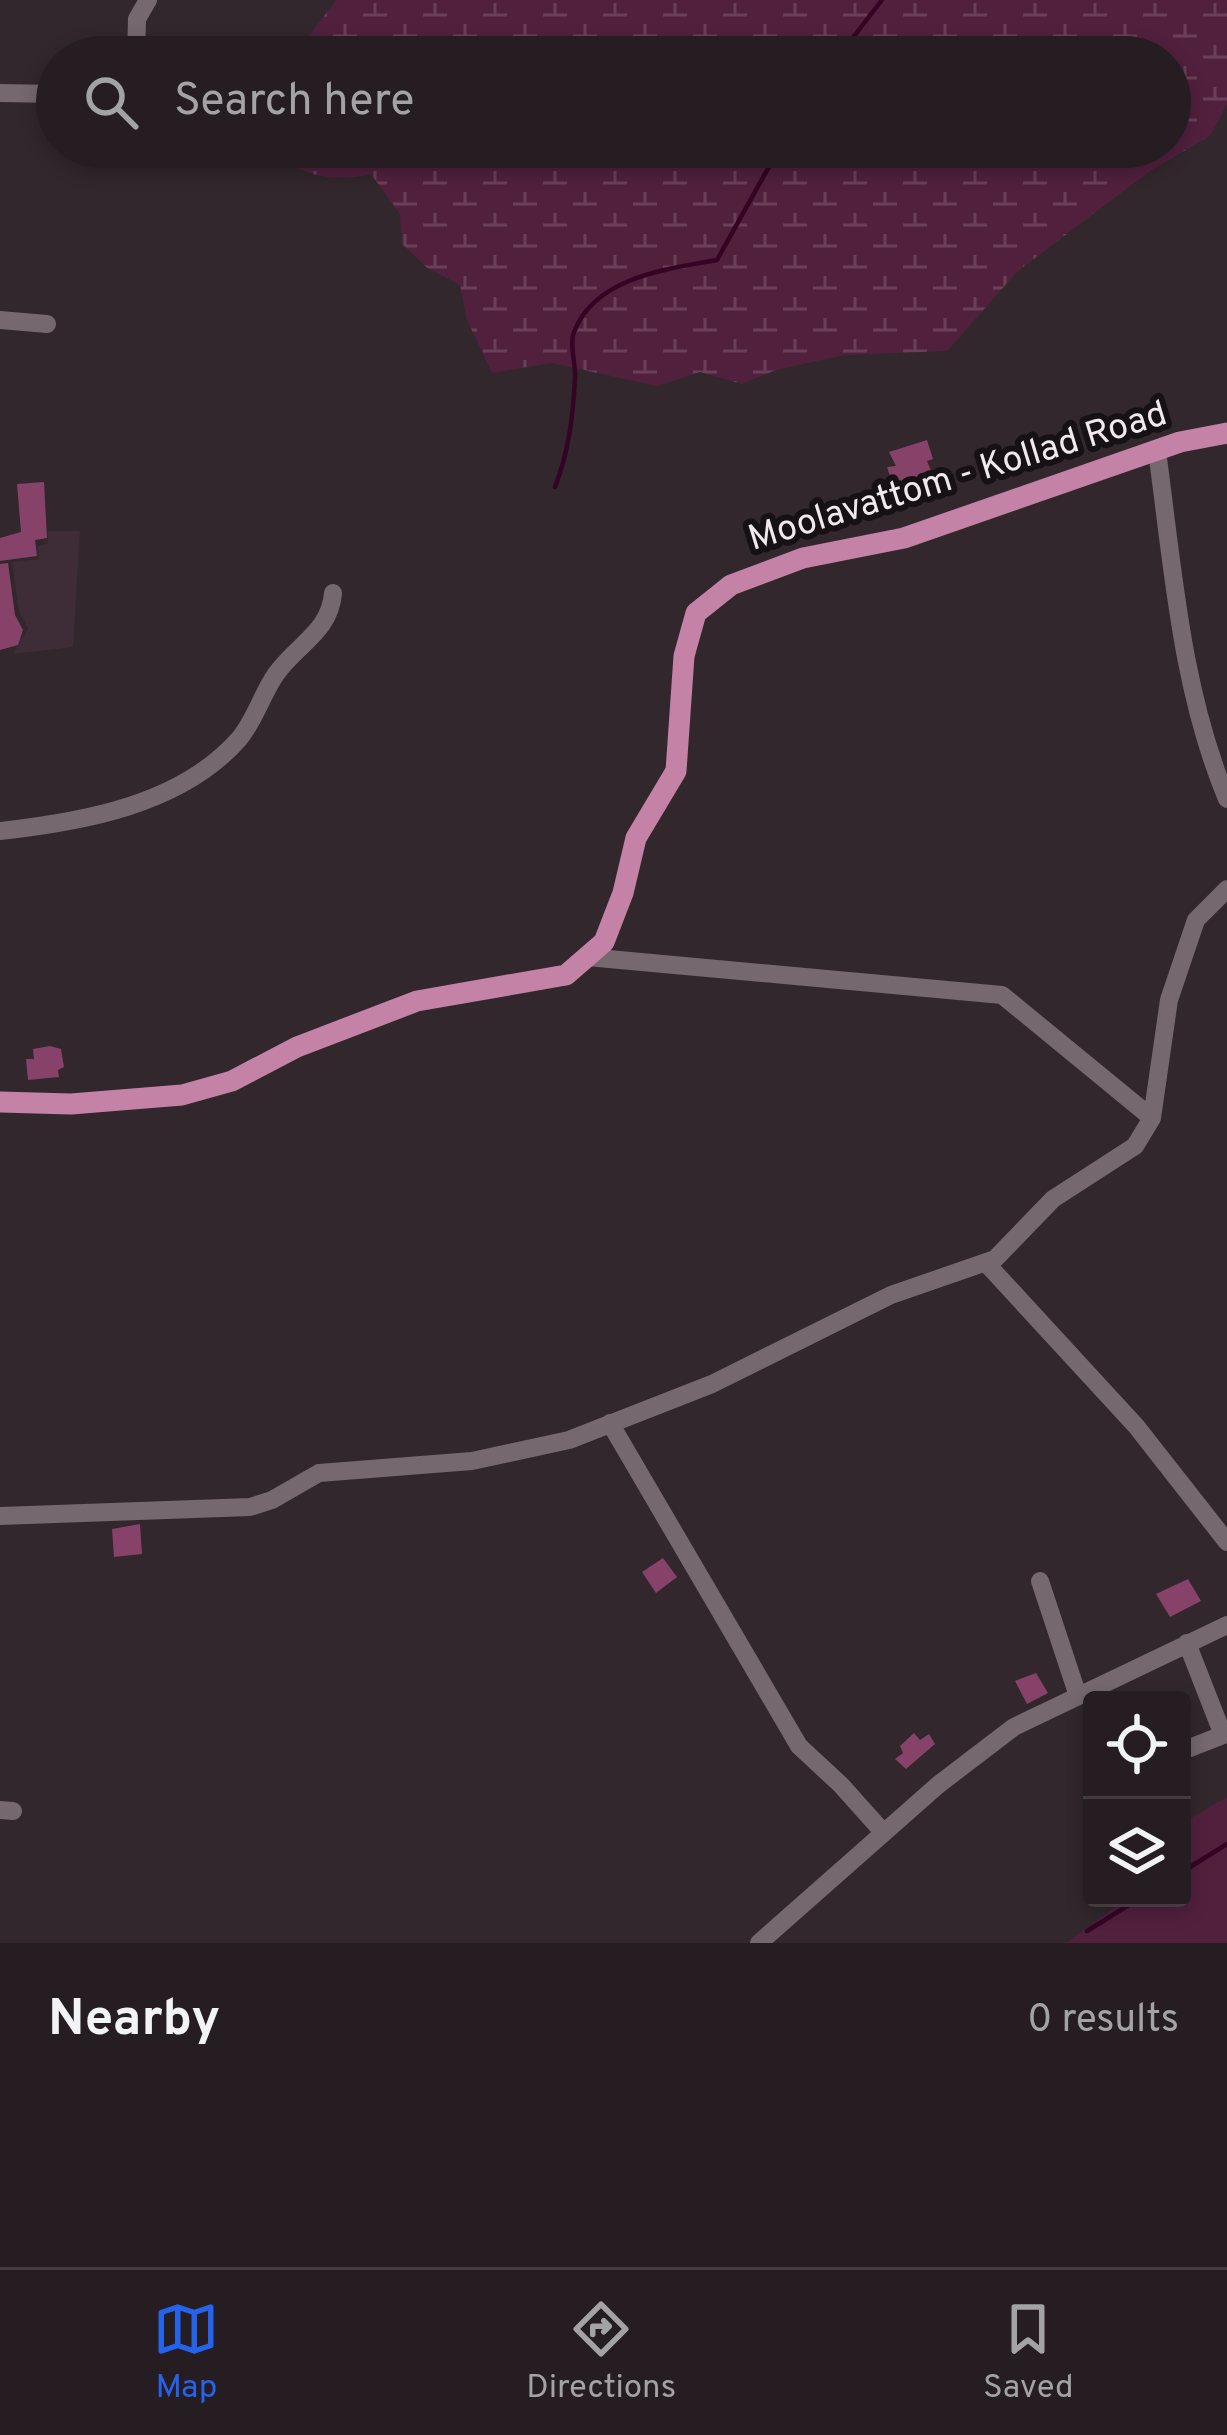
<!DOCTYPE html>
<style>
body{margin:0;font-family:Overpass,sans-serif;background:#312a2e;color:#f1f3f6}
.controls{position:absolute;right:36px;bottom:36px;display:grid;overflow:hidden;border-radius:12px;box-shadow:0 6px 18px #0003}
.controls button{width:108px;height:108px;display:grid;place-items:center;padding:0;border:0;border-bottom:3px solid #423b3f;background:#251d21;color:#f1f3f6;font:60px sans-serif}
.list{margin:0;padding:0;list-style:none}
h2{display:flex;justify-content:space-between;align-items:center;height:156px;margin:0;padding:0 48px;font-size:51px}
h2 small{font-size:39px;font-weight:400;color:#a3a2a5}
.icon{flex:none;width:66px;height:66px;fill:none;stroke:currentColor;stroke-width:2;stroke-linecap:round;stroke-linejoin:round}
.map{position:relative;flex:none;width:1227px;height:1943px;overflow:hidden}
.search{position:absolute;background:#251d21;box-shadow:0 6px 18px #0003;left:36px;right:36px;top:36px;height:132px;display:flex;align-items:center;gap:30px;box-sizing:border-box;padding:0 42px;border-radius:66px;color:#a3a2a5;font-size:45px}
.sheet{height:324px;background:#251d21}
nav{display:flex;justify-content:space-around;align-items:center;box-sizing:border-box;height:168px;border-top:3px solid #423b3f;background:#251d21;font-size:33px;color:#a3a2a5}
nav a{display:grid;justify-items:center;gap:6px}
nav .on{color:#2563eb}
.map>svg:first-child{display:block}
</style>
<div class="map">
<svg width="1227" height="1943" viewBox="0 0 1227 1943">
<defs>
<pattern id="wetland-marsh" width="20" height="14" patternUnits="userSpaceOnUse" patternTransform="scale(3)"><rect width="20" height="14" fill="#51203d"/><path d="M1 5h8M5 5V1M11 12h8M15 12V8" fill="none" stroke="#6a4059"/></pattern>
</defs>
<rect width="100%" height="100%" fill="#31272c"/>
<path fill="#3e2d36" d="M48,531H80L73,647L13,654L28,629L19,611L12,562L39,559L38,546L48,543Z"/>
<path fill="#51203d" d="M1227,1797V1943H1066L1128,1898H1182V1823Z"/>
<path fill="url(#wetland-marsh)" d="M336,0H1227V104L1210,136L1150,171L1018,271L947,351L844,355L776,370L742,384L700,372L657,386L552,363L492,373L467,320L460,285L426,267L402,244L400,214L371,174C336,182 296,178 275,147H1170V57H293Z"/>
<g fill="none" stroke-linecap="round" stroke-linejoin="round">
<path stroke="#350424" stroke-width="4.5" d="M838,57L882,0
M555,487C569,451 573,416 575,378C576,364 569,345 574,332C595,277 667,269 717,260L780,147
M1182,1872L1227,1844
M1087,1931L1140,1898"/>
</g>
<path fill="#87426a" d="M927,440L933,459L927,461L935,481L905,495L902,482L893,485L887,467L896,466L889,452Z
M44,482L47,538L35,540L37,556L0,561V538L21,532L17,484Z
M8,563L15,615L23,630L18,645L0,650V564Z
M50,1046L61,1049L64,1067L58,1070L59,1077L28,1080L26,1059H34L33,1049Z
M140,1524L142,1554L114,1557L112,1529Z
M663,1558L677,1577L656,1593L642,1572Z
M1188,1579L1201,1601L1170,1617L1156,1594Z
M1036,1673L1048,1693L1027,1704L1015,1681Z
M914,1733L920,1740L929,1734L935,1744L906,1769L895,1759L903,1753L900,1746Z"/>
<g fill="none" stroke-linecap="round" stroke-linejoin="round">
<path stroke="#75686e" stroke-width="18" d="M136,57L137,19L148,0
M0,93L57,94
M0,320L47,324
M1157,451C1173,568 1181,689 1227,799
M0,831C82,822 181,805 239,739C255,720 262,694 276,674C297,644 330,632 333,593
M587,957L1002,995L1152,1118
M986,1263L1136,1426L1227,1542
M610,1423L799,1746L841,1785L883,1832
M0,1516L250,1507L272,1500L319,1473L472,1461L569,1440L712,1384L891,1295L995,1259L1053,1199L1135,1146L1152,1118L1169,1000L1196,920L1227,889
M1040,1581L1078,1696
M1182,1751L1223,1735L1187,1643
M0,1810L13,1811
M759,1943L938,1785L1014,1727L1227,1625"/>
<path stroke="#c482a6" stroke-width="21" d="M0,1102L71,1104L182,1095L232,1081L297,1047L417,1001L566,975L604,942L623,893L636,838L676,771L684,656L696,613L731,585L803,558L904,538L1180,442L1227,433"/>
</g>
<g text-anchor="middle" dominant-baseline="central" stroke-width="12" stroke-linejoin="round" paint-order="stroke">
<g font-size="36" fill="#f1e9ed" stroke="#161114">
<text transform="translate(958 478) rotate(-17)">Moolavattom - Kollad Road</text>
</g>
</g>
</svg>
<div class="controls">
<button><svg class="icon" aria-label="locate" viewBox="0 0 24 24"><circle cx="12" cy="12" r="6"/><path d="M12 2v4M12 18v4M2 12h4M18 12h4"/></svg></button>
<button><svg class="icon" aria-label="layers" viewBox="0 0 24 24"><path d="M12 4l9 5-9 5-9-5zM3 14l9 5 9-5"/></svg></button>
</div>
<div class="search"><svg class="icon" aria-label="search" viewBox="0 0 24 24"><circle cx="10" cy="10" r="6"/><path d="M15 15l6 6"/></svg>Search here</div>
</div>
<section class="sheet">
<h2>Nearby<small>0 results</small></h2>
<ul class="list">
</ul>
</section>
<nav>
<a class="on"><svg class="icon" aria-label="map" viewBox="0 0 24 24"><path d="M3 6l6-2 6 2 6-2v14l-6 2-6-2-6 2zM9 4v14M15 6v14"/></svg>Map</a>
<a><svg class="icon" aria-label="directions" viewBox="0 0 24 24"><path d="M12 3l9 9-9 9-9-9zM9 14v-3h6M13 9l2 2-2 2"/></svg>Directions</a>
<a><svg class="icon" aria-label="saved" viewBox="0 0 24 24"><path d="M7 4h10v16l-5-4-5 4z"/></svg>Saved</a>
</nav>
